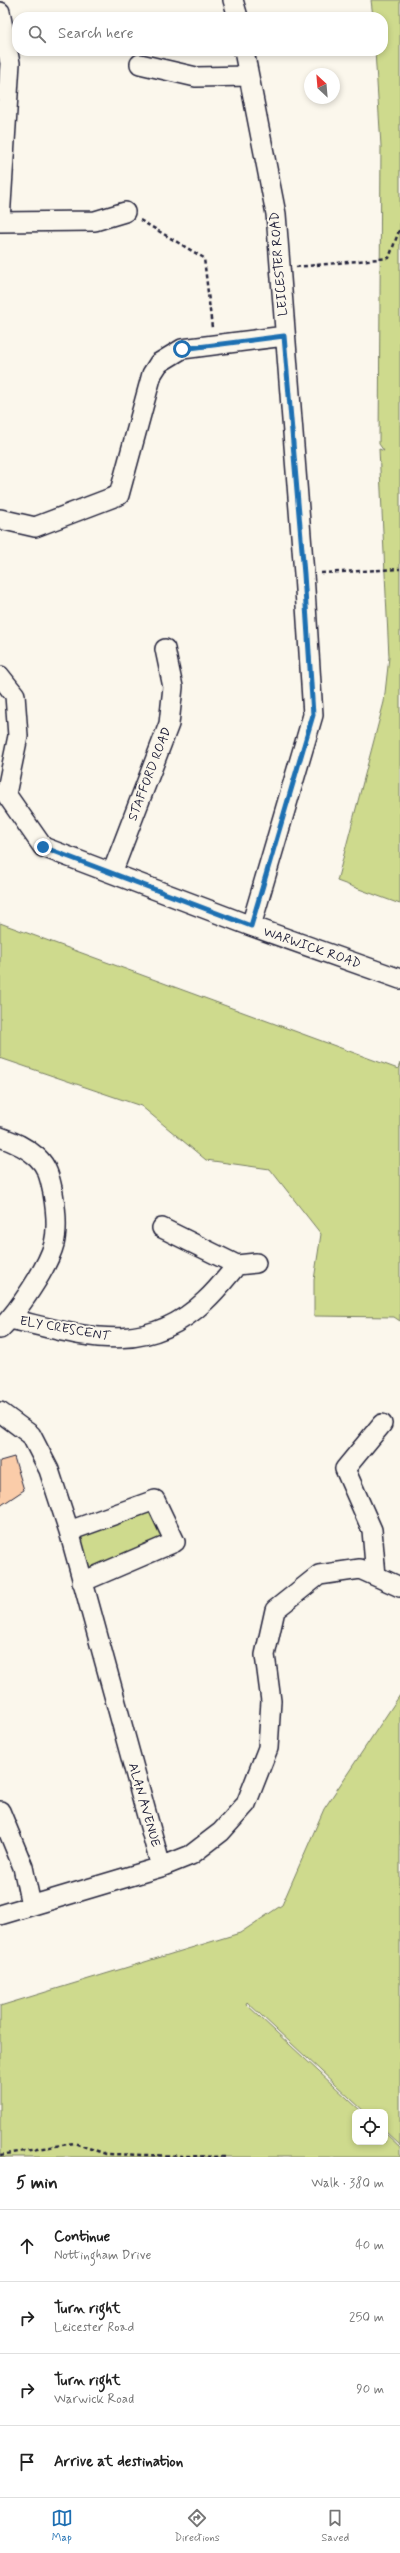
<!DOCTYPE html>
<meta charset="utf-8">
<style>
body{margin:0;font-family:Mynerve,sans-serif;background:#f2f2f2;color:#222}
.controls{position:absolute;right:12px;bottom:12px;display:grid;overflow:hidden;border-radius:8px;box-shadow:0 2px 6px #0003}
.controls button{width:36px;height:36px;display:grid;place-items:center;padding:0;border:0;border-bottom:1px solid #e0e0e0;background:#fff;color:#222;font:20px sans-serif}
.compass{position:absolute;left:304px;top:68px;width:36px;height:36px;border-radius:50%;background:#fff;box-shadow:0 2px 6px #0003;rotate:334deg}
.stop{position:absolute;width:12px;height:12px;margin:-9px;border:3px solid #1f6fb2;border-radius:50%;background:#fff}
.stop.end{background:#1f6fb2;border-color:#fff;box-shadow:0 1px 4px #0008}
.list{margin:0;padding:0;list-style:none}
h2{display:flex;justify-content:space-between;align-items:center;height:52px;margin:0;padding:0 16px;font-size:17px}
h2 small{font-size:13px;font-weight:400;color:#767676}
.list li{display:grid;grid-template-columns:26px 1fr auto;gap:12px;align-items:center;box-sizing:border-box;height:72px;padding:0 16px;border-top:1px solid #e0e0e0}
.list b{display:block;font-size:15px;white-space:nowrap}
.list p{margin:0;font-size:13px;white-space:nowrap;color:#767676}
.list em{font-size:13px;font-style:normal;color:#767676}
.icon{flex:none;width:22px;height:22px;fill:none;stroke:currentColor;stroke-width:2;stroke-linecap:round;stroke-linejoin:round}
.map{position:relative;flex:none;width:400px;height:2157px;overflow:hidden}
.search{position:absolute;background:#fff;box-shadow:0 2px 6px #0003;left:12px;right:12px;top:12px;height:44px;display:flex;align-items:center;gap:10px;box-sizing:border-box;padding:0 14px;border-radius:16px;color:#767676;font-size:15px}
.sheet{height:340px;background:#fff}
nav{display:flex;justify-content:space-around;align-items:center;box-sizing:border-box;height:56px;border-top:1px solid #e0e0e0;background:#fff;font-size:11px;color:#767676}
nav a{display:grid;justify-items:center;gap:2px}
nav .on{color:#1f6fb2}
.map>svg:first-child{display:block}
</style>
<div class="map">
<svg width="400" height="2157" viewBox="0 0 400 2157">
<rect width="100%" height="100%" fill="#fbf7ec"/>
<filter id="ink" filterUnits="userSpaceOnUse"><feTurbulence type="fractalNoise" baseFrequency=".025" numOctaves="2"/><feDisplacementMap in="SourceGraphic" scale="8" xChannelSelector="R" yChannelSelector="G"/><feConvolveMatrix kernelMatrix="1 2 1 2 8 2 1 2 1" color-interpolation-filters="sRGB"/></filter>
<g filter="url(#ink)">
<path fill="#ceda8d" stroke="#787e64" d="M371,0H400V904L337,881L384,702L389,657L379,449L384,451L379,444L381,146L375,51H383V17H373Z
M0,923L398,1069L400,1063V1321L394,1317L314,1316V1280L321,1234L270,1169L206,1160L141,1106L0,1058Z
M151,1508L168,1535L83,1577L73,1535Z
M400,1695V2145L385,2131V2112H365L247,2002L246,2004L362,2112H355V2142H385V2133L400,2147V2157H0V2006L240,1933L282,1905L324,1809Z"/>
<path fill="#facca9" stroke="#22223b" d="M14,1457L24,1490L0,1506V1461Z"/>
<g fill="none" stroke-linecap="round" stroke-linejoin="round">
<defs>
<path id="minor" d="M233,0L238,17
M0,12L10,63L0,220
M244,51L276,214L304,574L313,715L251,926
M140,64L196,77L248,76
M0,222L95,221L125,212
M0,519L35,527L119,495L152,374L159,363L182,349L285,336
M0,676L15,695L18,736L6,794L43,847L251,926L400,979
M112,873L169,724L173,687L165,649
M0,1137C14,1142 26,1147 37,1157C48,1167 50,1179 53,1193C56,1210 58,1228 54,1244C48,1267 17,1313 0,1329
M162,1228L237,1265L256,1263
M10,1319C82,1335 144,1359 205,1301C217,1290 227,1277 237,1265
M0,1412L31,1435L49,1470L69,1531L161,1867L0,1915
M69,1531L155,1500L175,1542L82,1582
M376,1576L372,1530L345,1469L382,1424
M0,1811L23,1867L31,1905
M161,1867L191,1855L221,1832L246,1804L268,1748L271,1701L265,1655L275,1610L319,1575L360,1569L400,1587"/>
</defs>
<use href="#minor" stroke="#22223b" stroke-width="22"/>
<path stroke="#22223b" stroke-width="2.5" stroke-dasharray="4 3" stroke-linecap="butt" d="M140,220L204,258L212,328
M296,267L389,258L400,228
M321,573L400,569
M0,2155L74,2143L106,2154L225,2157"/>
<use href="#minor" stroke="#fbf7ec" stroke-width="19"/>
</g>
</g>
<g fill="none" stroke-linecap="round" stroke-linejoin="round" filter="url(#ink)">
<path stroke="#1f6fb2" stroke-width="5" d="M43,847L251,926L313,715L304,574L284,336L182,349"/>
</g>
<g text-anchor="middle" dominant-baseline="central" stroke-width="4" stroke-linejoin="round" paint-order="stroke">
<g font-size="13" fill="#22223b" stroke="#fbf7ec">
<text transform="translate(279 264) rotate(-95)">LEICESTER ROAD</text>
<text transform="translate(150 774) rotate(-69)">STAFFORD ROAD</text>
<text transform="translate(312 948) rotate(19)">WARWICK ROAD</text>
<text transform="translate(65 1329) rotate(10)">ELY CRESCENT</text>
<text transform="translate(144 1805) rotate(74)">ALAN AVENUE</text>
</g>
</g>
</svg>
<div class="controls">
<button><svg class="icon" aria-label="locate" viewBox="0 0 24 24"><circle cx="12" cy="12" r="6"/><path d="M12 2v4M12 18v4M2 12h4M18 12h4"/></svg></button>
</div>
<svg class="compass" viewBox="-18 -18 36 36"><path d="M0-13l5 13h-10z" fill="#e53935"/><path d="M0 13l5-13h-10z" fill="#767676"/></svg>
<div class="stop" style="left:182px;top:349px"></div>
<div class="stop end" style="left:43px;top:847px"></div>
<div class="search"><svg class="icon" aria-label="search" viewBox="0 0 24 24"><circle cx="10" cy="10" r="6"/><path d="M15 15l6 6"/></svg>Search here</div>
</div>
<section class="sheet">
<h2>5 min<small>Walk · 380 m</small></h2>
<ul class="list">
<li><svg class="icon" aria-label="ahead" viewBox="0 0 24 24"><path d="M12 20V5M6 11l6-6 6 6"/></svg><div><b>Continue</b><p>Nottingham Drive</p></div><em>40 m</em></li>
<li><svg class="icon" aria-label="right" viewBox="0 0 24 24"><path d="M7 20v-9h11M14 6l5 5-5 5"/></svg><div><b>Turn right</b><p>Leicester Road</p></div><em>250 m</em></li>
<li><svg class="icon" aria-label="right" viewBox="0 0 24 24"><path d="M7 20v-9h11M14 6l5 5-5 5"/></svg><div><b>Turn right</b><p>Warwick Road</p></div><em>90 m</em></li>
<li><svg class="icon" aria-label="arrive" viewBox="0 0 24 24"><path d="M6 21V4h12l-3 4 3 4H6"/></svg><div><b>Arrive at destination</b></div></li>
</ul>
</section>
<nav>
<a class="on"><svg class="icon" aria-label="map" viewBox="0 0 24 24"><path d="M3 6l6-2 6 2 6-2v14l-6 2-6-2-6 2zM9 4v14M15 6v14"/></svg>Map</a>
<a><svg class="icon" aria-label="directions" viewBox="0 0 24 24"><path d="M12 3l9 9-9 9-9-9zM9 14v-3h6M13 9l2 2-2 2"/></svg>Directions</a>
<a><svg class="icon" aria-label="saved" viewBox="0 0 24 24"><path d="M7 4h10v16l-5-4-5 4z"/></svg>Saved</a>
</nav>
